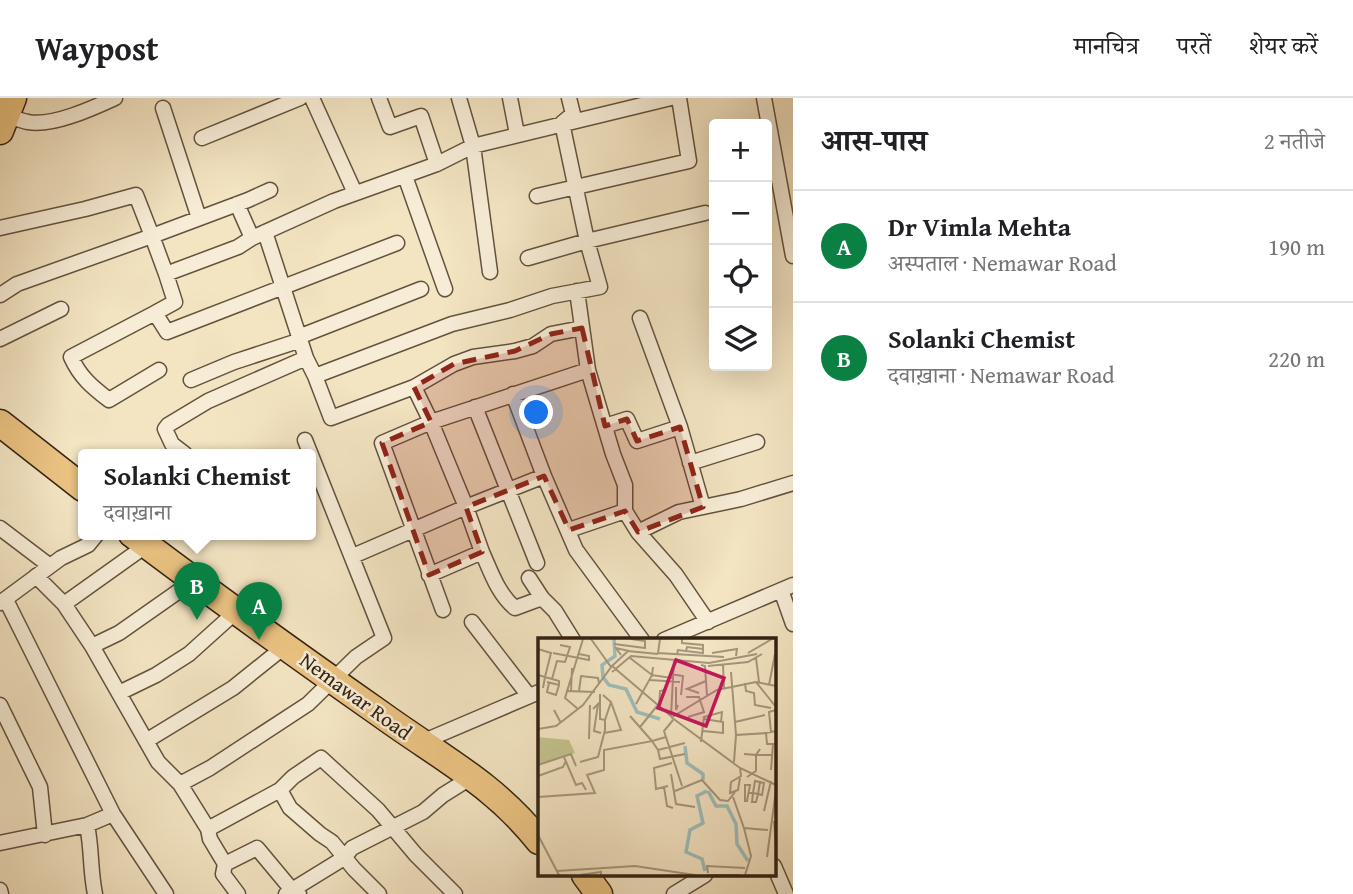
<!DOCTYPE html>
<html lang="hi">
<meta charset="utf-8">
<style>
body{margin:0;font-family:"Gentium Book Plus","Noto Serif Devanagari",serif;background:#f6f6f6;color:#202124}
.controls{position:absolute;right:21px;top:21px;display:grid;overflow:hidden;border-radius:7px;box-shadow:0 7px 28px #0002}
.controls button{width:63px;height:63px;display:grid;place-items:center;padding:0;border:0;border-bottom:2px solid #e0e0e0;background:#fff;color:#202124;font:35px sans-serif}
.you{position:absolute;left:537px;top:315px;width:24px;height:24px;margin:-18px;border:5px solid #fff;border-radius:50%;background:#1a73e8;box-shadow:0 0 0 10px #1a73e833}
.badge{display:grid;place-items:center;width:46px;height:46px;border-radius:50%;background:#0b8043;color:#fff;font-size:23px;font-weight:700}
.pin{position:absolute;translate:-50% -58px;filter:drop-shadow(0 2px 4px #0008)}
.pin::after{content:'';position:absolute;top:37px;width:24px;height:21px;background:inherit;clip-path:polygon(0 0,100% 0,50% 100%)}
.popup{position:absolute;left:78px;top:351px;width:238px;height:91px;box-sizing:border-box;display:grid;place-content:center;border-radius:7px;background:#fff;filter:drop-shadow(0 2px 5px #0005);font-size:23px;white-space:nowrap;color:#757577}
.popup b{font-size:26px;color:#202124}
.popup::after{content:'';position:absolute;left:50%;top:100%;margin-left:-14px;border:14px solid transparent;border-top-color:#fff}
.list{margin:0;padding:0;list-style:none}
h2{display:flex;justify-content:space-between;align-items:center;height:91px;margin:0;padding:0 28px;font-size:30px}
h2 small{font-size:23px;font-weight:400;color:#757577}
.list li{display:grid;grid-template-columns:46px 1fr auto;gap:21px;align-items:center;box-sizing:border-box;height:112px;padding:0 28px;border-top:2px solid #e0e0e0}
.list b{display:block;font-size:26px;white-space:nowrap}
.list p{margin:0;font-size:23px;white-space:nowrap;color:#757577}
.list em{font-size:23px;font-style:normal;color:#757577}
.icon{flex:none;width:38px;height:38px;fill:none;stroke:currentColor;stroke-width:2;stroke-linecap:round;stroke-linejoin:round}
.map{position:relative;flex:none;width:793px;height:796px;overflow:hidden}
header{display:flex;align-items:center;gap:42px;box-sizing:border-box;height:98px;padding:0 35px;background:#fff;border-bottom:2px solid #e0e0e0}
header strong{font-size:33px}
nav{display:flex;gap:38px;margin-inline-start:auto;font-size:24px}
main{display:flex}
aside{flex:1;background:#fff}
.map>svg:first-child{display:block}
</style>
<header>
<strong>Waypost</strong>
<nav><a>मानचित्र</a><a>परतें</a><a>शेयर करें</a></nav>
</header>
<main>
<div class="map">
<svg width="793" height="796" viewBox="0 0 793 796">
<rect width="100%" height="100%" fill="#f3e4c2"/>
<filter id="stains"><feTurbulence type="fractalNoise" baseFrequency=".00286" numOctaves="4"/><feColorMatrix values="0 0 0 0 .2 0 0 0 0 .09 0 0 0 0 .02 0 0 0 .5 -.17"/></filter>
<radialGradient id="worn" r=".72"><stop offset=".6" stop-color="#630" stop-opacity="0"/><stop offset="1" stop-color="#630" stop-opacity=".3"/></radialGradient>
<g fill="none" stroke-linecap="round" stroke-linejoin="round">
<defs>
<path id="street" d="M312,0L355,95
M379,0L390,29L421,18L437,66
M459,0L473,48L490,174
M510,0L517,36
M764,0L793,158
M163,10L199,120
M6,17C13,19 21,23 28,24C52,29 93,10 115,0
M202,40L300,0
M405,78L445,191
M537,98L689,63L679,0
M237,106L252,140
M0,130L85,111L136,97L152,138L248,102L270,92
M528,160L587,143L705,115
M0,197L17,186L152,138L166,176L238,149L252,140L334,103L437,66L473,48L671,0
M155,215L175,204L166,176
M640,220L680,329L703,409
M301,238L421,191
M0,241L61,211
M306,260L315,278L452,226L510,212L552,198L600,189L587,143L562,25L573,16L569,0
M159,272L109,302C92,289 80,279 71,259L155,215L167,234L397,145
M588,272L613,356L625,387V413
M315,278L331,320L414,289L431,324L588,272L577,193
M191,282L234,264L301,242
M414,289L454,266L473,259L515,253L533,248L551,236L582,230
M513,296L544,378
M475,309L537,465
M605,328L627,321L637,343L680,329
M185,356L172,346L165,331L168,327L208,303L306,260L265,134
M690,365L757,344
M0,430L50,468
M569,432L625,413L638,434L676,477L708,524
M638,434L679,414L741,401L793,385
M353,458L466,409L482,454
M429,477L482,454C491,474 498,496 515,510L542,500L555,513L573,542
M36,478L64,506L92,548L158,664L180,686L210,670L308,606L356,559L384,540L305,342
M529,480L542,500
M781,492L793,526
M6,502L113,716
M0,505L61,460L88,447L97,436
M64,506L151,444
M443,512L382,345L431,324L466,409L544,378L576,452L642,542
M472,524L529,598
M664,542L793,487
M92,548L119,535L196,481
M119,595L156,577L189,556L240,510
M0,607L40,689L45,737
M429,641L539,594
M146,643L233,590L289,545
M180,686L208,731L210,741L225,766L257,750L292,792L286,796
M280,692L290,710L320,736L332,744L354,771L379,796
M87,727C92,751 90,772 95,796
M208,731L280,692L293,679L321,660L378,712L416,757L455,796
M0,745L87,727L113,716L166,796
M225,766L223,776L238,796
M774,768L786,796
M0,792L1,796
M299,796L292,792L344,760L352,750L423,714L443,697L475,677
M674,796L705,777"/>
<path id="highway" d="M0,33L13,0
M0,325L83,390
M132,436C214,498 298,558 382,617C440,659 494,686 539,743
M585,777L599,796"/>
</defs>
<use href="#street" stroke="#63523e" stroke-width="17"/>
<use href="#highway" stroke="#332212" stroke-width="29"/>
<use href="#street" stroke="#f7edd7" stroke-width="14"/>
<use href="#highway" stroke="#eac281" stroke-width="26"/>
</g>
<path fill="#8f2418" fill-opacity="0.2" stroke="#8f2418" stroke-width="5" stroke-dasharray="14 9" stroke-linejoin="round" d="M582,230L605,328L627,321L637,343L680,329L703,409L638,434L625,413L569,432L544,378L466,409L482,454L429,477L382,345L431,324L414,289L454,266L515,253L551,236Z"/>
<g text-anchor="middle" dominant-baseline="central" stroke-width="5" stroke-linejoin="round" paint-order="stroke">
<g font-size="21" fill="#332212" stroke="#f7edd7">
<text transform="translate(356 598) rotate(36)">Nemawar Road</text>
</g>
</g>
<g transform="translate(538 540)">
<rect width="238" height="238" fill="#f3e4c2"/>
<path d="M0,99L31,102L37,115L0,127Z" fill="#c3c28e"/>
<path fill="none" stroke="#9ebdbb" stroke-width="3.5" d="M76,1L77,18L64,27L65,39L71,47L88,51L99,74L122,81M147,108L149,125L165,136V142M170,153L178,168H189L198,186L199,206L210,223M167,233L164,221L148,214L152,192L165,185L159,158L169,153"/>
<path fill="none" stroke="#a6967c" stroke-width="2" d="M53,1L73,29M93,1L107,3V11M122,1L120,15L186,19M144,1V5L165,7V11M76,6L107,10M0,11L13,15L7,39L0,37M15,15L51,22V18L41,16M174,15L199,11L198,18M210,15L234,1M83,17L78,10L91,13M139,17L140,12L165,15V11L149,9L148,13M92,20L114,37L115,29M218,20L221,44M163,27L167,28L169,58M185,27L186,50M74,28L90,13L120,16M170,28L210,24L224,16M74,34L93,18L171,25L219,16M193,34L198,97M132,36L145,38L143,57M112,42L142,44M9,44L21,47V43L14,41M218,44L238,69M11,45L9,54L18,57L21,47M207,45L208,53L216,55L217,67L233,70M231,47L237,16M138,49V72L140,67M5,50L7,39L14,41L19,23L27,24L32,9L22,7M28,53L57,54M33,53L34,30M41,53L43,38L60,40L61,45M161,55L149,51L168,43M65,57L73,64L67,82M148,59H161L166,74L150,79M98,66L114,37L134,40M121,70L122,53L127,52M40,71L27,60L45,1M55,71L60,66L56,93L63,95M92,78L114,103L128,99M133,78L136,21M133,79L202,130L238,147M135,82L126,93L144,148M197,84L227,77M23,85L16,72L23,85M102,89L119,68M0,91L18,88L45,67L74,28L134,79L179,52L218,44L238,48M165,93L185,95V84L166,81M238,93L228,95L229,106H238M233,94L231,74L238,72M66,95L83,92L73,64M51,101L52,67M163,104L166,79L184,74L183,84M222,111L218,117H234M147,116L122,121L120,112L147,105M206,116L218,117V133L209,139M26,119L38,147L44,145L48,152M42,124L60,119L67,92V82L62,81V56M196,124L198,97L228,95M0,127L33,116L38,128M233,132L235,106M133,136L138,166L157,169M0,138L25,129L28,123M202,140L200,152L192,155L193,144L203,138L202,130M207,147H212L209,163H207ZM130,148L118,151L116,130L134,125M126,149L129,168L135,170M137,153L164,142L182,162L190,163L197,154M211,155H215L220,156L224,157L226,145L222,144L217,143L215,155L214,164H218L220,156L222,144M0,159L57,155L49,137L66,132V112L114,103L120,112M195,159L206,190L230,192M226,173L233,143M236,183L238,210M206,190L213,218L207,237M0,197L21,237M229,219L238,152M19,233L97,228L157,237M170,235L169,228L207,230M42,237L63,234V237M169,237H202"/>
<path fill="#c2185b" fill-opacity="0.15" stroke="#c2185b" stroke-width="3.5" d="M138,22L186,40L168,88L120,70Z"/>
<rect width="238" height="238" fill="none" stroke="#332212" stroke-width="3.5"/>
</g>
<rect width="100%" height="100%" filter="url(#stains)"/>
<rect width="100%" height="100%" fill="url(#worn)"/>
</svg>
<div class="controls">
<button>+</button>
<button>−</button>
<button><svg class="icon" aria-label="locate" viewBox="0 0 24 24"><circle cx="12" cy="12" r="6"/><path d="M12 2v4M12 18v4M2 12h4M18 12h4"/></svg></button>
<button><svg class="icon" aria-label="layers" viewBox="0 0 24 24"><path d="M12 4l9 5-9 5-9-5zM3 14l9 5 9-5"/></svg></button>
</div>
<div class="you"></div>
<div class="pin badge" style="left:259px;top:542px">A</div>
<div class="pin badge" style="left:197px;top:522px">B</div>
<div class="popup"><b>Solanki Chemist</b>दवाख़ाना</div>
</div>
<aside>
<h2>आस-पास<small>2 नतीजे</small></h2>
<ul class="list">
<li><span class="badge">A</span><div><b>Dr Vimla Mehta</b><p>अस्पताल · Nemawar Road</p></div><em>190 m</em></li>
<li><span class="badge">B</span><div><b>Solanki Chemist</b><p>दवाख़ाना · Nemawar Road</p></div><em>220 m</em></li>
</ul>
</aside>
</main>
